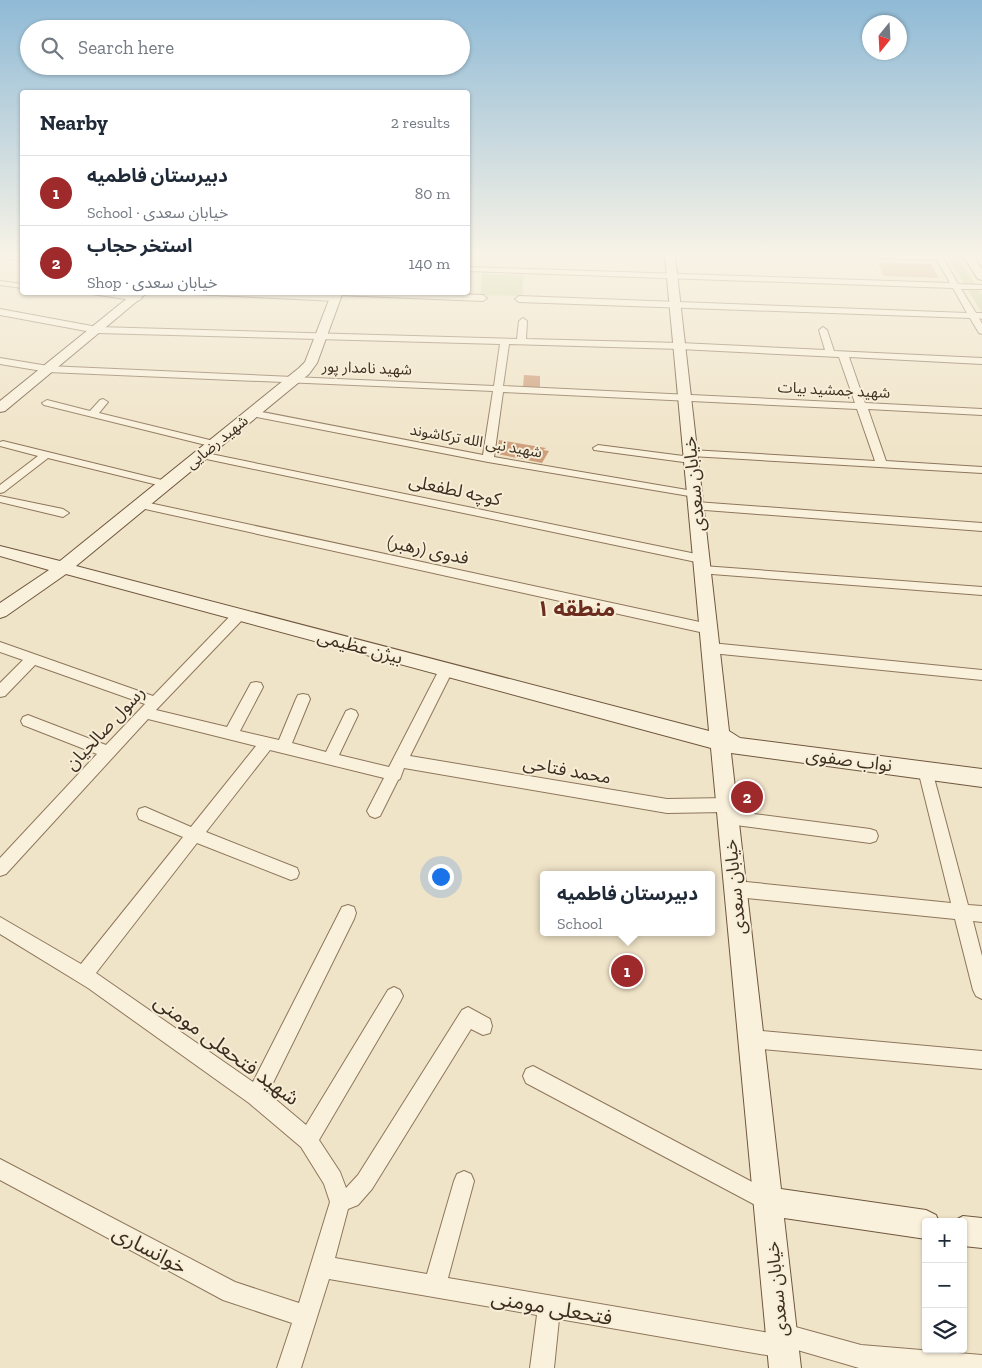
<!DOCTYPE html>
<meta charset="utf-8">
<style>
body{margin:0;font-family:"Zilla Slab","Noto Sans Arabic",serif;background:#f2f2f3;color:#1f2937}
.controls{position:absolute;right:15px;bottom:15px;display:grid;overflow:hidden;border-radius:5px;box-shadow:0 1px 4px #0004}
.controls button{width:45px;height:45px;display:grid;place-items:center;padding:0;border:0;border-bottom:1px solid #e0e1e3;background:#fff;color:#1f2937;font:25px sans-serif}
.compass{position:absolute;left:862px;top:15px;width:45px;height:45px;border-radius:50%;background:#fff;box-shadow:0 1px 4px #0004;rotate:198deg}
.you{position:absolute;left:440px;top:876px;width:18px;height:18px;margin:-12px;border:4px solid #fff;border-radius:50%;background:#1a73e8;box-shadow:0 0 0 8px #1a73e833}
.badge{display:grid;place-items:center;width:32px;height:32px;border-radius:50%;background:#9e2a2b;color:#fff;font-size:16px;font-weight:700}
.pin{position:absolute;translate:-50% -50%;border:2px solid #fff;box-shadow:0 1px 5px #0006}
.popup{position:absolute;left:540px;top:871px;width:175px;height:65px;box-sizing:border-box;display:grid;place-content:center;border-radius:5px;background:#fff;filter:drop-shadow(0 1px 4px #0005);font-size:16px;white-space:nowrap;color:#747a83}
.popup b{font-size:19px;color:#1f2937}
.popup::after{content:'';position:absolute;left:50%;top:100%;margin-left:-10px;border:10px solid transparent;border-top-color:#fff}
.list{margin:0;padding:0;list-style:none}
h2{display:flex;justify-content:space-between;align-items:center;height:65px;margin:0;padding:0 20px;font-size:21px}
h2 small{font-size:16px;font-weight:400;color:#747a83}
.list li{display:grid;grid-template-columns:32px 1fr auto;gap:15px;align-items:center;box-sizing:border-box;height:70px;padding:0 20px;border-top:1px solid #e0e1e3}
.list b{display:block;font-size:19px;white-space:nowrap}
.list p{margin:0;font-size:16px;white-space:nowrap;color:#747a83}
.list em{font-size:16px;font-style:normal;color:#747a83}
.icon{flex:none;width:28px;height:28px;fill:none;stroke:currentColor;stroke-width:2;stroke-linecap:round;stroke-linejoin:round}
.map{position:relative;flex:none;width:982px;height:1368px;overflow:hidden}
.search{position:absolute;background:#fff;box-shadow:0 1px 4px #0004;left:20px;top:20px;width:450px;height:55px;display:flex;align-items:center;gap:12px;box-sizing:border-box;padding:0 18px;border-radius:28px;color:#747a83;font-size:19px}
.panel{position:absolute;background:#fff;box-shadow:0 1px 4px #0004;left:20px;top:90px;width:450px;height:205px;border-radius:5px}
.map>svg:first-child{display:block}
</style>
<div class="map">
<svg width="982" height="1368" viewBox="0 0 982 1368">
<rect width="100%" height="100%" fill="#f0e4c8"/>
<path fill="#c9cf9b" d="M947,256H957L982,295V313Z
M482,274L524,275L522,296L481,295Z"/>
<path fill="#cf9f7d" d="M878,263L931,264L939,278L884,276Z
M524,375L540,376V388L523,387Z
M499,440L546,448L543,450L549,451L542,463L497,454Z"/>
<g fill="none" stroke-linecap="round" stroke-linejoin="round">
<defs>
<path id="street" d="M0,256L22,257V261L3,258Z
M878,256H942L958,284L982,285V289H961L976,313H982V319L979,318L982,324V334L979,333L970,318L519,302L515,299L519,296L967,313L953,288L468,271V267L950,283L937,260L882,258Z
M0,281L22,284V288L0,285Z
M79,292C94,292 131,290 142,298L138,301Z
M189,292H265L336,295L340,298L336,301L193,294Z
M396,292L483,295L487,298L483,301L338,295L334,293Z
M0,309L97,327L517,339L519,321L523,318L527,321L526,339L680,343L825,350L819,330L823,327L827,330L834,351L982,358V364L849,357L865,403L982,409V415L868,409L886,461L982,467V473L691,456L686,453L691,450L875,461L857,409L503,392L494,457L699,492L701,494L699,496L695,497L488,462L252,416L247,413L252,410L483,455L493,391L48,372L0,364V358L48,366L494,386L500,344L97,333L0,315ZM509,344L680,349L839,357L855,403L503,386Z
M103,399L108,402L99,413L218,442L219,444L214,447L44,405L42,403L47,400L90,411L100,400Z
M3,441L170,482L171,484L166,487L48,458L4,492L0,493V485L38,456L0,446V442Z
M598,445L691,457L696,460L691,463L594,450L593,448Z
M201,452L701,555L707,559L701,563L197,457L196,455Z
M0,496L63,509L69,513L63,517L0,502Z
M140,501L709,624L714,626L715,629L714,632L709,634L136,507L134,505Z
M696,502L982,523V531L692,509L690,506L692,503Z
M703,566L982,587V595L699,573L697,570Z
M239,610L244,612L245,615L244,618L156,710L227,727L251,683L256,682L261,683L263,687L240,731L279,740L296,699L298,695L303,694L308,695L310,699L292,743L326,752L346,711L351,709L356,711L358,715L339,755L389,767L441,666H451L453,670L410,756L667,799L727,798L732,800L735,805L730,811L870,829L876,831L878,836L876,841L870,843L728,824L722,822L720,817L724,812L667,813L404,768L400,779L398,780L380,816L375,818L370,816L367,811L384,778L270,750L206,832L297,868L299,873L297,878L291,880L197,843L96,973L253,1082L342,907L348,905L354,907L356,913L354,919L268,1093L306,1125L388,990L394,987L400,990L403,996L400,1002L319,1140L340,1172L346,1188L358,1175L462,1010L468,1007L490,1019L492,1026L490,1033L483,1035L471,1029L372,1189L358,1205L348,1209L335,1258L427,1274L454,1181L457,1174L464,1171L471,1174L474,1181L448,1278L770,1333L773,1326L781,1323L861,1345L982,1355V1368H859L794,1349L791,1355L783,1358L559,1319L554,1368H530L537,1315L329,1279L301,1368H277L292,1323L223,1300L0,1180V1159L235,1282L299,1303L330,1202L324,1184L301,1147L249,1103L88,988L0,934V917L81,964L183,837L139,819L137,814L139,809L145,807L191,827L256,746L148,719L6,874L0,876V858L97,754L23,725L21,721L23,717L28,715L33,717L106,745L145,704L35,665L5,696L0,697V683L23,660L0,652V642L153,696L234,612Z
M711,643L982,670V680L711,653L706,651L704,648L706,645Z
M925,764L930,766L932,770L968,905L982,906V922L973,921L982,956V999L976,996L973,990L955,919L736,897L730,894L728,889L730,884L736,881L951,903L918,770L920,766Z
M751,1030L982,1051V1069L751,1048L744,1046L742,1039L744,1032Z
M533,1066L775,1194L778,1201L775,1208L768,1211L761,1208L526,1083L523,1076L526,1069Z"/>
<path id="secondary" d="M665,256H675L729,731L740,738L982,769V787L731,753L781,1189L926,1210L936,1215L939,1222H926V1239L784,1218L801,1368H769L711,748L66,574L6,616L0,618V603L49,570L0,556V546L60,561L299,368L305,362L332,292H343L317,363L309,374L76,566L709,731Z
M963,256H973L982,269V280L978,279Z
M135,292H148L5,411L0,412V401Z
M963,1216L982,1218V1248L963,1246V1222H952Z"/>
</defs>
<use href="#street" stroke="#8d765c" stroke-width="2"/>
<use href="#secondary" stroke="#6f573f" stroke-width="2"/>
<use href="#street" fill="#faf1dc" fill-rule="evenodd"/>
<use href="#secondary" fill="#faf1dc" fill-rule="evenodd"/>
</g>
<linearGradient id="sky" x2="0" y2="1"><stop stop-color="#8fbad6"/><stop offset="0.57" stop-color="#f8f3e6"/><stop offset="1" stop-color="#f8f3e6" stop-opacity="0"/></linearGradient>
<rect width="982" height="447" fill="url(#sky)"/>
<g text-anchor="middle" dominant-baseline="central" stroke-width="4" stroke-linejoin="round" paint-order="stroke">
<g font-size="15" fill="#3d2e20" stroke="#f7eed8">
<text transform="translate(367 368) rotate(2)">شهید نامدار پور</text>
<text transform="translate(834 390) rotate(3)">شهید جمشید بیات</text>
<text transform="translate(476 441) rotate(10)">شهید نبی الله ترکاشوند</text>
<text transform="translate(217 442) rotate(-39)">شهید رضایی</text>
</g>
<g font-size="18" fill="#3d2e20" stroke="#f7eed8">
<text transform="translate(694 484) rotate(-96)">خیابان سعدی</text>
<text transform="translate(455 490) rotate(12)">کوچه لطفعلی</text>
<text transform="translate(428 550) rotate(12)">فدوی (رهبر)</text>
<text transform="translate(360 647) rotate(15)">بیژن عظیمی</text>
<text transform="translate(105 728) rotate(-47)">رسول صالحیان</text>
<text transform="translate(849 760) rotate(7)">نواب صفوی</text>
<text transform="translate(567 770) rotate(10)">محمد فتاحی</text>
<text transform="translate(735 887) rotate(-96)">خیابان سعدی</text>
<text transform="translate(777 1289) rotate(-96)">خیابان سعدی</text>
</g>
<g font-size="21" fill="#3d2e20" stroke="#f7eed8">
<text transform="translate(227 1049) rotate(36)">شهید فتحعلی مومنی</text>
<text transform="translate(150 1249) rotate(28)">خوانساری</text>
<text transform="translate(552 1307) rotate(10)">فتحعلی مومنی</text>
</g>
<g font-size="22" font-weight="bold" fill="#6b2e1e" stroke="#f7eed8">
<text x="576" y="608">منطقه ۱</text>
</g>
</g>
</svg>
<div class="controls">
<button>+</button>
<button>−</button>
<button><svg class="icon" aria-label="layers" viewBox="0 0 24 24"><path d="M12 4l9 5-9 5-9-5zM3 14l9 5 9-5"/></svg></button>
</div>
<svg class="compass" viewBox="-18 -18 36 36"><path d="M0-13l5 13h-10z" fill="#e53935"/><path d="M0 13l5-13h-10z" fill="#747a83"/></svg>
<div class="you"></div>
<div class="pin badge" style="left:627px;top:971px">1</div>
<div class="popup"><b>دبیرستان فاطمیه</b>School</div>
<div class="pin badge" style="left:747px;top:797px">2</div>
<div class="search"><svg class="icon" aria-label="search" viewBox="0 0 24 24"><circle cx="10" cy="10" r="6"/><path d="M15 15l6 6"/></svg>Search here</div>
<section class="panel">
<h2>Nearby<small>2 results</small></h2>
<ul class="list">
<li><span class="badge">1</span><div><b>دبیرستان فاطمیه</b><p>School · خیابان سعدی</p></div><em>80 m</em></li>
<li><span class="badge">2</span><div><b>استخر حجاب</b><p>Shop · خیابان سعدی</p></div><em>140 m</em></li>
</ul>
</section>
</div>
